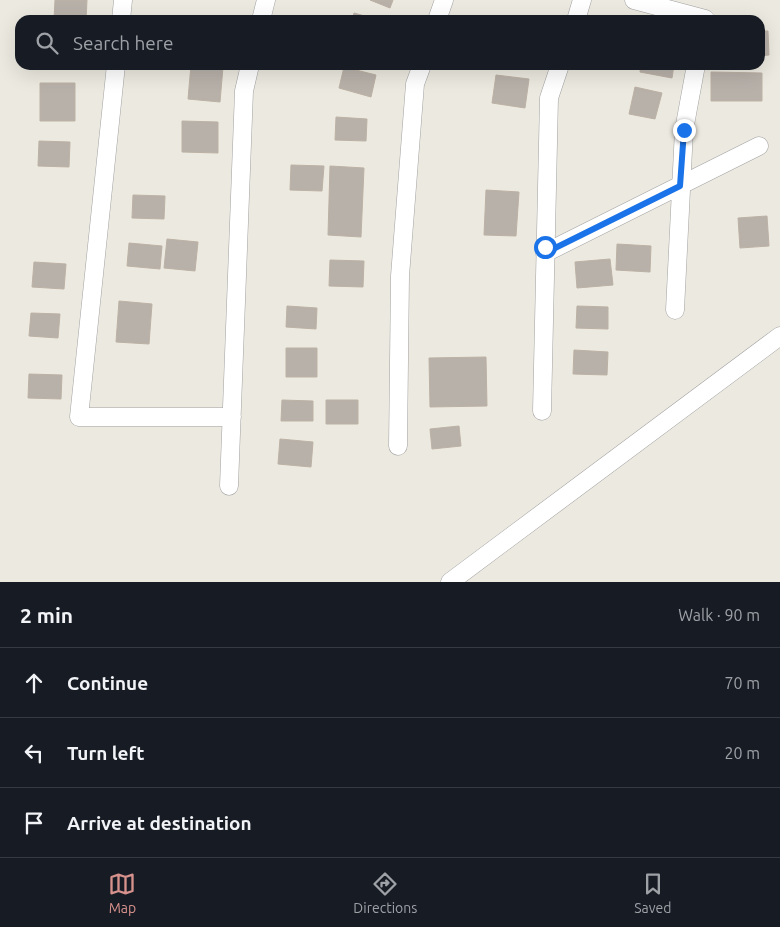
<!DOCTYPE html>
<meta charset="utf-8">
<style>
body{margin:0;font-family:Ubuntu,sans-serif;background:#20242c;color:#f1f3f6}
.stop{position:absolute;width:15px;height:15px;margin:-11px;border:4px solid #1a73e8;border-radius:50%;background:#fff}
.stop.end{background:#1a73e8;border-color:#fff;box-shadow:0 1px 5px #0008}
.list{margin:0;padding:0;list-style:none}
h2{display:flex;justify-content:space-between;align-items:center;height:65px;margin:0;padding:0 20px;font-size:21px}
h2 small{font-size:16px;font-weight:400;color:#9ea1a6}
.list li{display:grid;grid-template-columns:32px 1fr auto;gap:15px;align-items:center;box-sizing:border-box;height:70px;padding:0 20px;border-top:1px solid #363941}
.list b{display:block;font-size:19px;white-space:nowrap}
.list em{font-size:16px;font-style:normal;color:#9ea1a6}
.icon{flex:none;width:28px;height:28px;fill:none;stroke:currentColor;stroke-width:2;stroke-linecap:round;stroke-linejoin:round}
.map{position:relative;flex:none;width:780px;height:582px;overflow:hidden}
.search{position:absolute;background:#171b24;box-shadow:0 5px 20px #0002;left:15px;right:15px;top:15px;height:55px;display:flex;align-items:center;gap:12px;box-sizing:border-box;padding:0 18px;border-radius:15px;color:#9ea1a6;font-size:19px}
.sheet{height:275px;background:#171b24}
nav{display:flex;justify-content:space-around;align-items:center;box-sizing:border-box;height:70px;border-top:1px solid #363941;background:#171b24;font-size:14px;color:#9ea1a6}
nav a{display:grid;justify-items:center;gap:2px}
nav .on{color:#d8928d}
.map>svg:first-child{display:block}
</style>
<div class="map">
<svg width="780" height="582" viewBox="0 0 780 582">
<rect width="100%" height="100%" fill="#ece9e0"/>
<path fill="#b8b1aa" stroke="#bcb1a4" d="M55,0H87L86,20L54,19Z
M370,0H393L390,8Z
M354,13L379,20H352Z
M760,31H768L769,55L760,56Z
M191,65L223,67L220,102L188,99Z
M641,65H674L672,78L640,72Z
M344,67L376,75L371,97L339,88Z
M711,72L762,73V101H711Z
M496,75L529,79L525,108L492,103Z
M40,83H75V121H40Z
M635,87L662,93L655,119L629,114Z
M336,117L367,119L366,141L335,140Z
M182,121L218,122V153L182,152Z
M39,141L70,142L69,167L38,166Z
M291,165L324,166L322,191L290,190Z
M330,166L364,168L361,237L328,235Z
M486,190L519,192L516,236L484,235Z
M133,195L165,196L164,219L132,218Z
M767,216L769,246L740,248L738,218Z
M167,239L198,242L195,271L164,268Z
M129,243L162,246L160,269L127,266Z
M617,244L651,246L650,272L616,270Z
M610,259L613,285L577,288L575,262Z
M330,260L364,261L363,287L329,286Z
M34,262L66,264L64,289L32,287Z
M119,301L152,304L149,344L116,342Z
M287,306L317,308L316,329L286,327Z
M577,306L608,307V329L576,328Z
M31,313L60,314L58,338L29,336Z
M286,348H317V377H286Z
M574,350L608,352L607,375L573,374Z
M486,357L487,406L430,407L429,358Z
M29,374L62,375L61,399L28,398Z
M282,400L313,401V421H281Z
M326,400H358V424H326Z
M459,426L461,446L432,449L430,429Z
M280,439L313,442L311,467L278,464Z"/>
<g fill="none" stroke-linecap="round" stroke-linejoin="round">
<defs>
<path id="minor" d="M634,0L705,19V20
M121,20L123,0
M261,20L266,0
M437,20L444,0
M576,20L582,0
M116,65L79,417H232
M545,253L759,146
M675,310L684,130L696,65
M542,411L549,98L560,65
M398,446L400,276L415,84L422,65
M229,486L244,91L250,65
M450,582L780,336"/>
</defs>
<use href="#minor" stroke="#a1a1a1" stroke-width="19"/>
<use href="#minor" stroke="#fff" stroke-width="18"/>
</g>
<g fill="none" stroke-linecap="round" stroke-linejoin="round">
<path stroke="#1a73e8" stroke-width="6" d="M545,247V253L680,186L684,130"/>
</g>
</svg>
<div class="stop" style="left:545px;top:247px"></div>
<div class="stop end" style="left:684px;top:130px"></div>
<div class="search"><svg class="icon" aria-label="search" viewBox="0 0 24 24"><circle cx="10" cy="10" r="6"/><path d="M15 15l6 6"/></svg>Search here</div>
</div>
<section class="sheet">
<h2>2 min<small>Walk · 90 m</small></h2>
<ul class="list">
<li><svg class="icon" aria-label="ahead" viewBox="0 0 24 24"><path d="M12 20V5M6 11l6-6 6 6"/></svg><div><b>Continue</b></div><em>70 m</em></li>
<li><svg class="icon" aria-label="left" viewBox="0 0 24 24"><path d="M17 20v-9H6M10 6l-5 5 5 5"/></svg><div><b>Turn left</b></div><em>20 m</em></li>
<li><svg class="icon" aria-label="arrive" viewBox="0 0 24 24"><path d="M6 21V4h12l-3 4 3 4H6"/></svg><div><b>Arrive at destination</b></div></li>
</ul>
</section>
<nav>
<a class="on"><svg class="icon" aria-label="map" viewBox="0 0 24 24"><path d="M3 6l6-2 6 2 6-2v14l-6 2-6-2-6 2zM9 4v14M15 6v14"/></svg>Map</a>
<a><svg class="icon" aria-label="directions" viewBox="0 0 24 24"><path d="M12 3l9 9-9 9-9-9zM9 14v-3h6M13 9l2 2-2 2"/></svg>Directions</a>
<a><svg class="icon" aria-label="saved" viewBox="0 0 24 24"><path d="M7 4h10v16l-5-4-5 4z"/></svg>Saved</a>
</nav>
